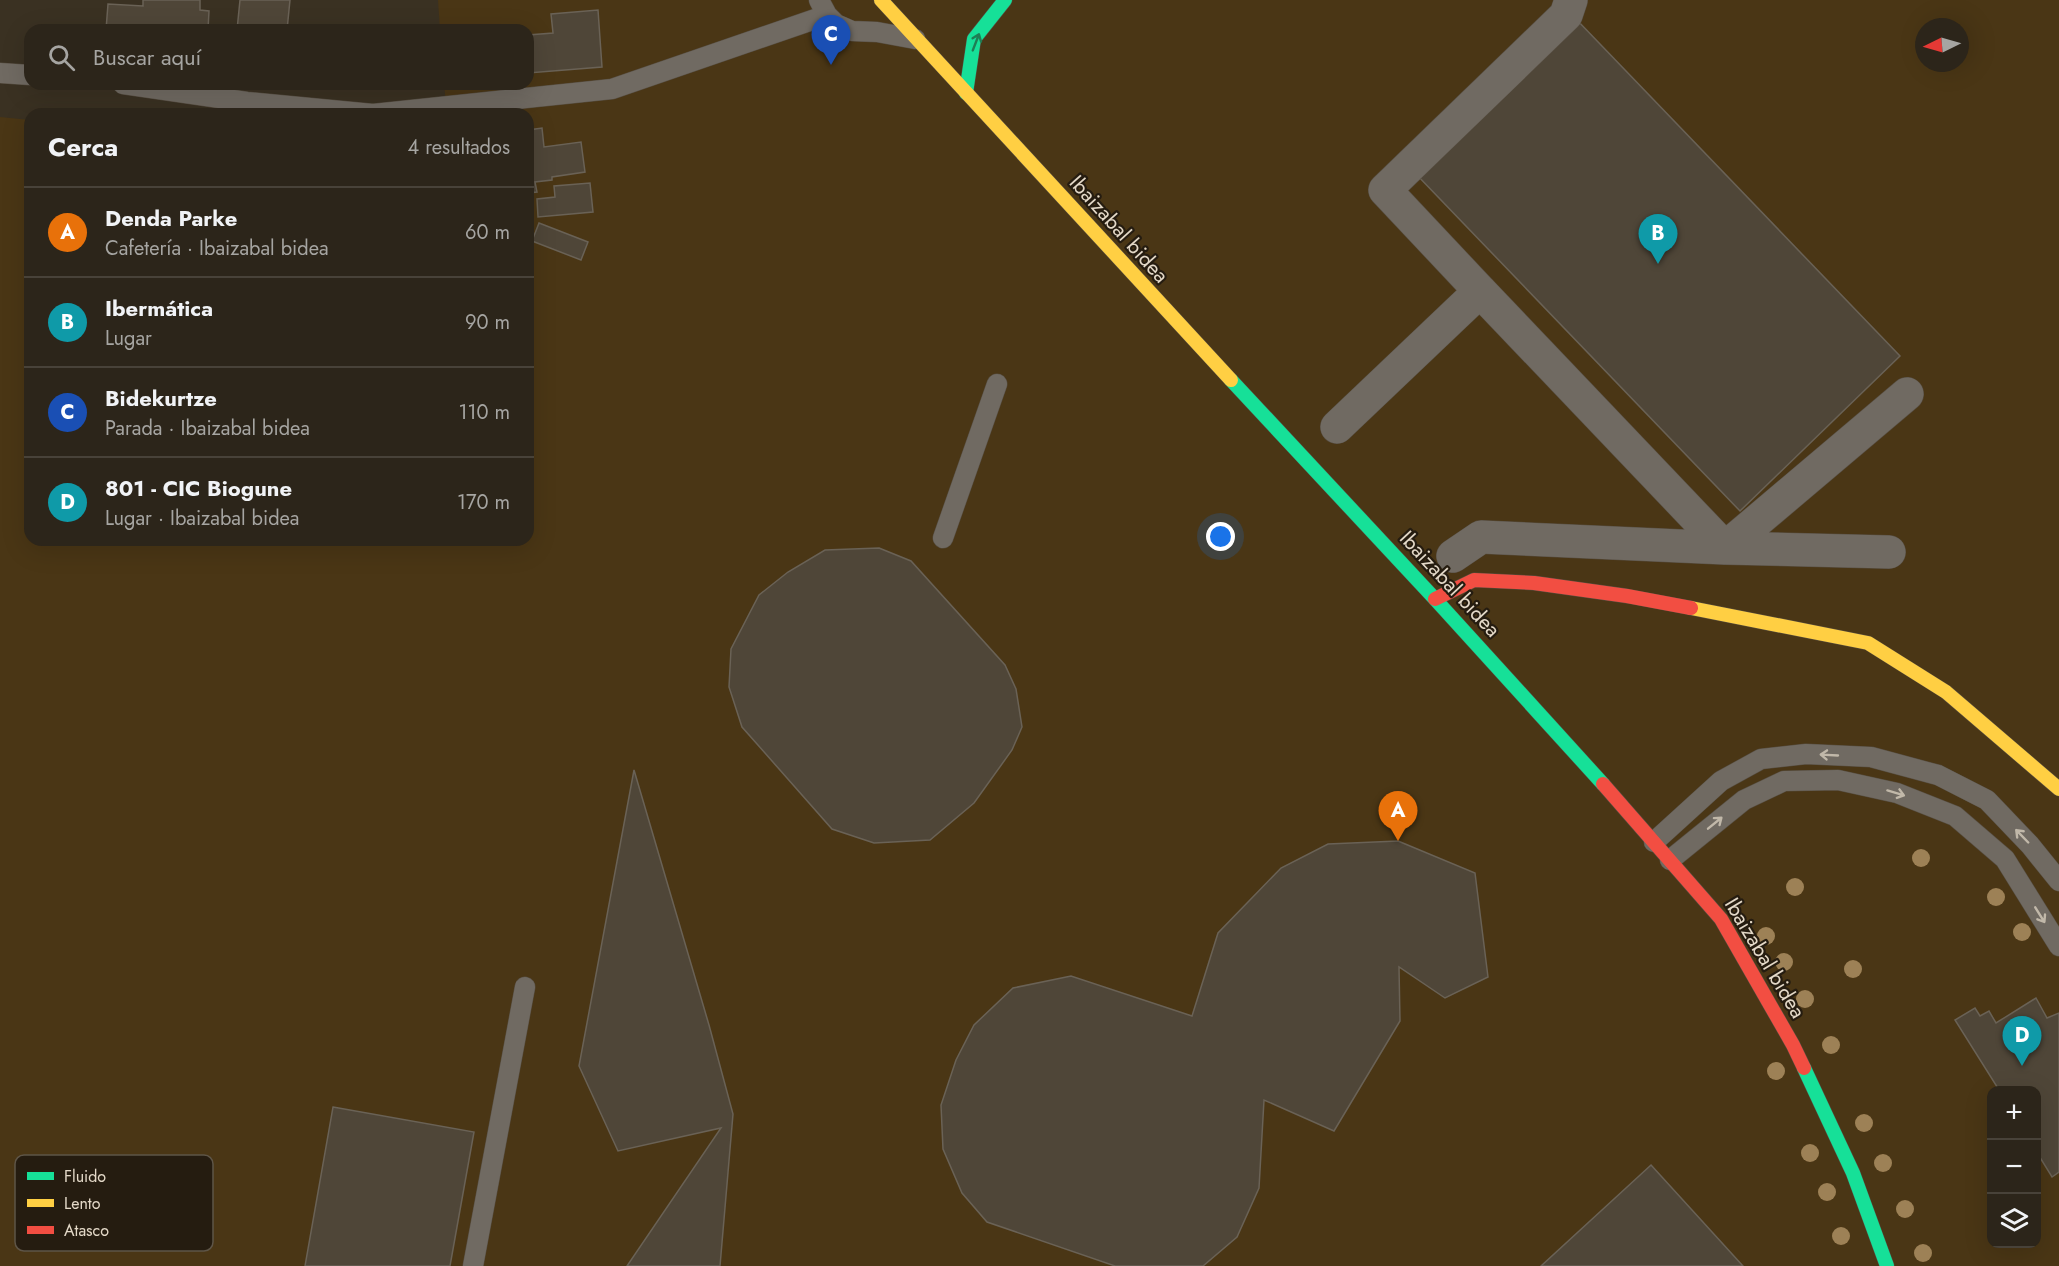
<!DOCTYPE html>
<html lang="es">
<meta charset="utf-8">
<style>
body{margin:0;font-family:Jost,sans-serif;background:#383127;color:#f1f3f6}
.controls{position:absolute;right:18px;bottom:18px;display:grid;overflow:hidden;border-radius:12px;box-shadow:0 6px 24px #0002}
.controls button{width:54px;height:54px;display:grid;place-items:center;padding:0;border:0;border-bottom:2px solid #484239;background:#2c251a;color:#f1f3f6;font:30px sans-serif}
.compass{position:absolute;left:1915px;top:18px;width:54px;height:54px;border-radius:50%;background:#2c251a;box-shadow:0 6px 24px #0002;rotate:265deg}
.you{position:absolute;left:1221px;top:537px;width:21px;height:21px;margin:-15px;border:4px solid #fff;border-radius:50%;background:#1a73e8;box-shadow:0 0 0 9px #1a73e833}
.badge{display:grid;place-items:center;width:39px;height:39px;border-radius:50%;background:#b45309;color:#fff;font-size:20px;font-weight:700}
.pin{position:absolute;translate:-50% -50px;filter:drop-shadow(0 2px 3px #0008)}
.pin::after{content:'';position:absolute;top:32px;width:21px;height:18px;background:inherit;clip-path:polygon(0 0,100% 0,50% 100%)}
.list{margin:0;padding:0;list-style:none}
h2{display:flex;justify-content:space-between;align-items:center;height:78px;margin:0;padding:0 24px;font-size:26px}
h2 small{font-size:20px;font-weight:400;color:#a6a5a2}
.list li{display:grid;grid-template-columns:39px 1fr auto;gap:18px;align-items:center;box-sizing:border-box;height:90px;padding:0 24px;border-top:2px solid #484239}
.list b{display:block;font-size:22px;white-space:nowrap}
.list p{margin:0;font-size:20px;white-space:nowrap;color:#a6a5a2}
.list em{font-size:20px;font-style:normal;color:#a6a5a2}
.icon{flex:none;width:33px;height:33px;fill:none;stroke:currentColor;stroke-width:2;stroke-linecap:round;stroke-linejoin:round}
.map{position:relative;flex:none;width:2059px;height:1266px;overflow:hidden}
.search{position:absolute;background:#2c251a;box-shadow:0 6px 24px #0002;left:24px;top:24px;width:510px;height:66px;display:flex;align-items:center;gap:15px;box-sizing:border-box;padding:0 21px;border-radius:18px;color:#a6a5a2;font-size:22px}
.panel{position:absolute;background:#2c251a;box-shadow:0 6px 24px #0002;left:24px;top:108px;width:510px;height:438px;border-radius:18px}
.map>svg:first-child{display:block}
</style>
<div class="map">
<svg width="2059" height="1266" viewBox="0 0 2059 1266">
<rect width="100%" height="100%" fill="#3a3122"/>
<path fill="#4a3615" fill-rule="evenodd" d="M438,0H2059V1266H0V117L30,120V540H528V114H447L444,84H528V30H440ZM1924,27H1960V63H1924ZM1992,1090H2036V1244H1992Z"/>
<path fill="#4f4638" stroke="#6a6256" stroke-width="1.5" d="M143,0H200V10L209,11L208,30H106L108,4L143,6Z
M240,0H290L287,30H237Z
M598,10L602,67L528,73V35L553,33L551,14Z
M1575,18L1900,356L1740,511L1415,173Z
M542,128L544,147L581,142L585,172L552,177V180L535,182L537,192L528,193V130Z
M590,183L593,212L538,217L537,199L555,197L554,186Z
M539,223L588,242L581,260L532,241Z
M879,548L911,561L1005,665L1016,689L1022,727L1012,750L974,803L930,840L874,843L832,829L742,727L729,687L731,649L759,595L788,572L825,550Z
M634,770L709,1025L733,1114L720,1266H627L721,1128L618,1151L579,1066Z
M1398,841L1475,873L1488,977L1445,998L1399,967L1400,1021L1334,1131L1264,1100L1259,1188L1237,1237L1203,1266H1115L987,1222L962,1193L943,1149L941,1105L956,1060L974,1025L1013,988L1071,976L1192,1016L1218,933L1281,868L1328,844Z
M2036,998L2047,1018L2059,1013V1172L2052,1177L2036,1151V1090H1999L1955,1020L1975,1008L1980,1016L1989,1011L1996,1023Z
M333,1107L474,1132L450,1266H305Z
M1651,1165L1743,1266H1541Z"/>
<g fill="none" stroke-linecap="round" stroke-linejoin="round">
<defs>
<path id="lane" d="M819,0L827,15L836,24L852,31L877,32L915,39
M0,73L30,75
M123,84L247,102L373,114L612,89L827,15
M943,538L997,384
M1654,842L1721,781L1761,759L1806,754L1871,757L1938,775L1987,800L2030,845L2059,881
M1670,860L1744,800L1784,781L1838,780L1897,793L1955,816L2005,859L2059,946
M473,1266L525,987"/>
<path id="street" d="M1480,291L1725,548L1907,394
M1337,427L1480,291L1385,190L1566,15L1571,0
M1453,556L1481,537L1725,548L1889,552"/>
<path id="fast" d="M966,93L974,39L1005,0
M1231,380L1435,599L1603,784
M1804,1068L1853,1173L1887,1266"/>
<path id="slow" d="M881,0L1231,380
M1691,608L1868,643L1946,692L2059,789"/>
<path id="jam" d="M1435,599L1474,580L1534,583L1627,596L1691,608
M1603,784L1721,919L1793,1045L1804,1068"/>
</defs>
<use href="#lane" stroke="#574e42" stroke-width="21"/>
<use href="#street" stroke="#574e42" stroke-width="34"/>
<use href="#fast" stroke="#574e42" stroke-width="15"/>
<use href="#slow" stroke="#574e42" stroke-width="15"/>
<use href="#jam" stroke="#574e42" stroke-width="15"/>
<use href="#lane" stroke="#706a62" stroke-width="20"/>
<use href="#street" stroke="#706a62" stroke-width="33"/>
<use href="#fast" stroke="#16e098" stroke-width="14"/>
<use href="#slow" stroke="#ffcf43" stroke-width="14"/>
<use href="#jam" stroke="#f24e42" stroke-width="14"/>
</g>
<g fill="#9d8156">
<circle cx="1921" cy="858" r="9"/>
<circle cx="1795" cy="887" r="9"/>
<circle cx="1996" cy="897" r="9"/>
<circle cx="2022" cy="932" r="9"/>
<circle cx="1766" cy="936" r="9"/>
<circle cx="1784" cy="962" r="9"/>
<circle cx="1853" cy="969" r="9"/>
<circle cx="1805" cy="999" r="9"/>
<circle cx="1831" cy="1045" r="9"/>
<circle cx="1776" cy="1071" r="9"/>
<circle cx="1864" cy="1123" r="9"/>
<circle cx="1810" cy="1153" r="9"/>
<circle cx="1883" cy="1163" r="9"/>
<circle cx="1827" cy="1192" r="9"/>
<circle cx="1905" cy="1209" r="9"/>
<circle cx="1841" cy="1236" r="9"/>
<circle cx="1923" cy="1253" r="9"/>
</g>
<defs><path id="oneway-shaft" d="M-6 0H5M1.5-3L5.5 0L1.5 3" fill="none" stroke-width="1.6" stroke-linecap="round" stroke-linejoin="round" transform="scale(1.5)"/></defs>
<use stroke="#1e7e54" href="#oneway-shaft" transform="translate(976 42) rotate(-69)"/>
<g stroke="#c1b8a9">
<use href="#oneway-shaft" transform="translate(1829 755) rotate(-177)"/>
<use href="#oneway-shaft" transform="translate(1896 793) rotate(17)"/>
<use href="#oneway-shaft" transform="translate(1715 823) rotate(-39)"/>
<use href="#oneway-shaft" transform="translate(2022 836) rotate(-134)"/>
<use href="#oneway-shaft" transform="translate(2040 915) rotate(58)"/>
</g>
<g text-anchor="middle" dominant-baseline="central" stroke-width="4.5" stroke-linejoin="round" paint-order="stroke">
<g font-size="21" fill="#e4d9c8" stroke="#251c10">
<text transform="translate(1119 229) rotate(48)">Ibaizabal bidea</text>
<text transform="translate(1450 584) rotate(47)">Ibaizabal bidea</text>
<text transform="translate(1765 958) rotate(59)">Ibaizabal bidea</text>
</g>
</g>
<rect x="15" y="1155" width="198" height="96" rx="9" fill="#251c10" stroke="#5e5547" stroke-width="1.5"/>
<rect x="27" y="1172" width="27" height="8" fill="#16e098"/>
<rect x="27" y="1199" width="27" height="8" fill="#ffcf43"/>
<rect x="27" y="1226" width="27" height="8" fill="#f24e42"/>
<g font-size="16" fill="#e4d9c8">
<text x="64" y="1182">Fluido</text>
<text x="64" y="1209">Lento</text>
<text x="64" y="1236">Atasco</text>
</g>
</svg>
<div class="controls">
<button>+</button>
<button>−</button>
<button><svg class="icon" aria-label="layers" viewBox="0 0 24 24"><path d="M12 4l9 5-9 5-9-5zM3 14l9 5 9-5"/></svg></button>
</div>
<svg class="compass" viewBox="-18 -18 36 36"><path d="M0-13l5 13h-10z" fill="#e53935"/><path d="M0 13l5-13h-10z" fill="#a6a5a2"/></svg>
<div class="you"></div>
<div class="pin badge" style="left:1398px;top:841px;background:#e8710a">A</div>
<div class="pin badge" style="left:1658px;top:264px;background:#0f9aa8">B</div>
<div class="pin badge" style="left:831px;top:65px;background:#1a4fb4">C</div>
<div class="pin badge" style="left:2022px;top:1066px;background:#0f9aa8">D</div>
<div class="search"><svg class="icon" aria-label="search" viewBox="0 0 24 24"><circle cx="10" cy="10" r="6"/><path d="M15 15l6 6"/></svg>Buscar aquí</div>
<section class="panel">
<h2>Cerca<small>4 resultados</small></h2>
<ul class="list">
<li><span class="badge" style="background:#e8710a">A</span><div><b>Denda Parke</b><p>Cafetería · Ibaizabal bidea</p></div><em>60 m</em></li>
<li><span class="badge" style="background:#0f9aa8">B</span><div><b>Ibermática</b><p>Lugar</p></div><em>90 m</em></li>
<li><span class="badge" style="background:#1a4fb4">C</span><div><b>Bidekurtze</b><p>Parada · Ibaizabal bidea</p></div><em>110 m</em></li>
<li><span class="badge" style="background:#0f9aa8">D</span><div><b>801 - CIC Biogune</b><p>Lugar · Ibaizabal bidea</p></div><em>170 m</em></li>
</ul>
</section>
</div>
